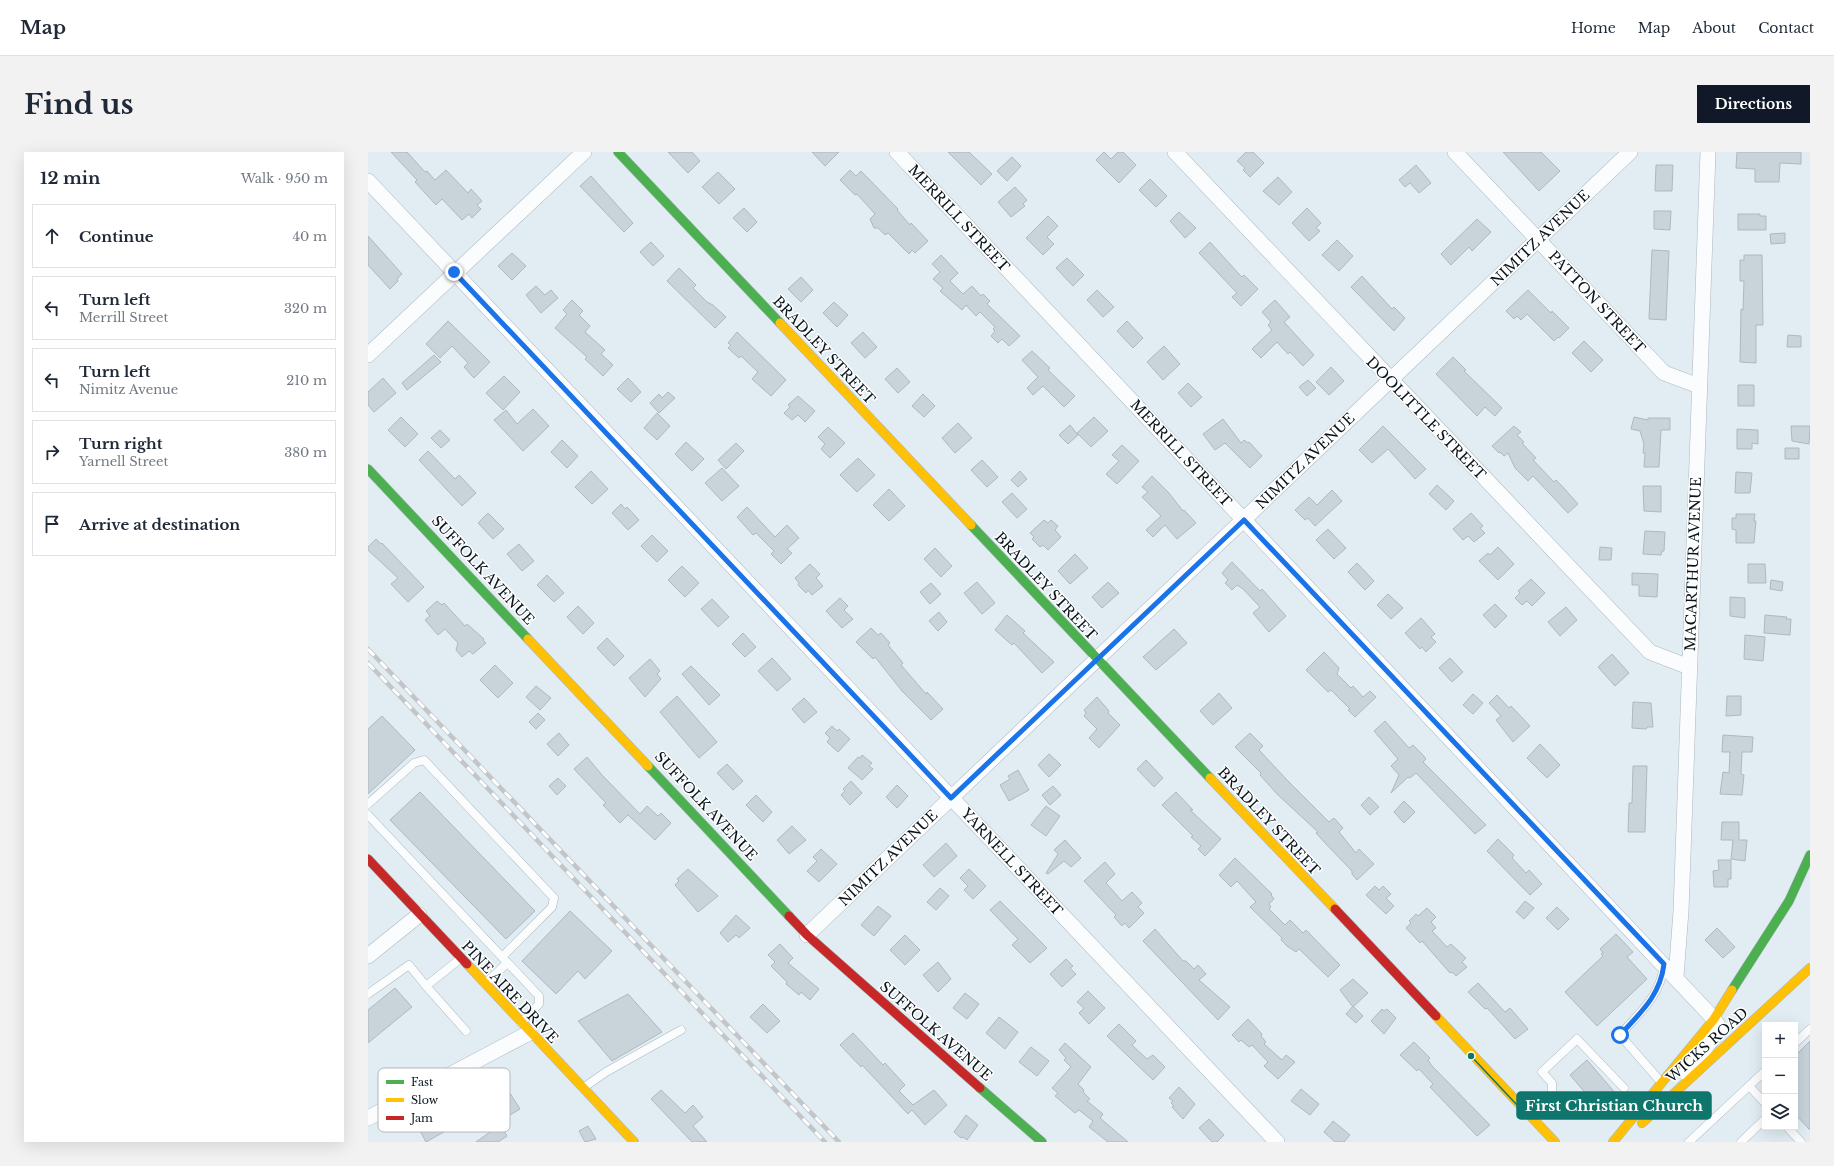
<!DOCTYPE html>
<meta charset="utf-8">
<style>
body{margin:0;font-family:"Libre Baskerville",serif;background:#f2f2f3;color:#1f2937}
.controls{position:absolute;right:12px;bottom:12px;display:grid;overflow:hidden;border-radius:0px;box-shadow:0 4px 16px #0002}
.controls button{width:36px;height:36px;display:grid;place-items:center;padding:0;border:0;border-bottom:1px solid #e0e1e3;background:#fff;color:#1f2937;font:20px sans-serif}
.stop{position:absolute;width:12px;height:12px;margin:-9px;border:3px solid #1a73e8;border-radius:50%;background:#fff}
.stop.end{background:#1a73e8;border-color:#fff;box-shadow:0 1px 4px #0008}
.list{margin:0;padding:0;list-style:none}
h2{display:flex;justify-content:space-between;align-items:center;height:52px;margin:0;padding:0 16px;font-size:17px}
h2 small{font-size:13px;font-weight:400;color:#747a83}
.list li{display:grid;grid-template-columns:26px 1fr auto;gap:12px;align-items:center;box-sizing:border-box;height:64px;margin:0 8px 8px;padding:0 8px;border:1px solid #e0e1e3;border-radius:0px}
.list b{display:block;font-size:15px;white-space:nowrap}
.list p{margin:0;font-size:13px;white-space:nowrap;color:#747a83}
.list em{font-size:13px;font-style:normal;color:#747a83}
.icon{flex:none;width:22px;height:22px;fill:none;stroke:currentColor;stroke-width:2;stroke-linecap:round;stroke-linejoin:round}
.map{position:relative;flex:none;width:1442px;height:990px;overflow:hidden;border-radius:0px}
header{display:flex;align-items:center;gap:24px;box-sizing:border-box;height:56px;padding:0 20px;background:#fff;border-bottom:1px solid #e0e1e3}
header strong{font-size:19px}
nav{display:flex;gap:22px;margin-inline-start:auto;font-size:14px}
.intro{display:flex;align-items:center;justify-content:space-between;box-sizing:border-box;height:96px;padding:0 24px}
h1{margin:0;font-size:28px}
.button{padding:10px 18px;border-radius:0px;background:#111827;color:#fff;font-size:14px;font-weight:700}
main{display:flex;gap:24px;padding:0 24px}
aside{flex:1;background:#fff;border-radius:0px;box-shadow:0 4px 16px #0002}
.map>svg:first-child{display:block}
</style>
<header>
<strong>Map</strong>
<nav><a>Home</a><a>Map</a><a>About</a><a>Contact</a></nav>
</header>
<div class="intro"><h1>Find us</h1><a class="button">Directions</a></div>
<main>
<aside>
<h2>12 min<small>Walk · 950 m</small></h2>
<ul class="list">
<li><svg class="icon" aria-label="ahead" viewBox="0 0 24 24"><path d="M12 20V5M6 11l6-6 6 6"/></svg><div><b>Continue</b></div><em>40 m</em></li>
<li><svg class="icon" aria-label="left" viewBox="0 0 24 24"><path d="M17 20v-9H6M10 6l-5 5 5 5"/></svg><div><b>Turn left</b><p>Merrill Street</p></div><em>320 m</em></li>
<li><svg class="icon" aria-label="left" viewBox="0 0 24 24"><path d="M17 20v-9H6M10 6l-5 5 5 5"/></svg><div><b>Turn left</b><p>Nimitz Avenue</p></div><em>210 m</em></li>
<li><svg class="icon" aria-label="right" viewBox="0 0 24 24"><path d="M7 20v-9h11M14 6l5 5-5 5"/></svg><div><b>Turn right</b><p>Yarnell Street</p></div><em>380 m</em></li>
<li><svg class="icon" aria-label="arrive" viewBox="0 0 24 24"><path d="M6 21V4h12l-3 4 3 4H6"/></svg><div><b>Arrive at destination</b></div></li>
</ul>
</aside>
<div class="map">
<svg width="1442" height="990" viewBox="0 0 1442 990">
<rect width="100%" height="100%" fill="#e1ecf3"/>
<path fill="#c8d3da" stroke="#adb8bf" d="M23,0H39L57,20L59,19L67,28L78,18L100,41L103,37L114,49L109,53L113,57L104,66L101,62L94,68L74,47L68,53L47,30L49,28Z
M300,0H324L332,9L320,21Z
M444,0H471L457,14Z
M580,0H601L624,22L613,33Z
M736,0L743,7L750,0H755L768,13L751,31L728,8Z
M878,0H885L896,11L882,25L875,18L877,16L869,9Z
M1135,0H1173L1192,19L1171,39Z
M1369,0H1433V12L1412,11L1411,30H1387V17L1368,16Z
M644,5L653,14L639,29L629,19Z
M1048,13L1063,31L1051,41L1042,31L1037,35L1031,28Z
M1288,13H1305L1304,39H1287Z
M482,18L488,24L493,19L530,57L529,58L542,73L543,71L560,89L547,101L544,98L541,102L520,81L517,83L510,76H506L502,67L507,62L489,42L487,43L472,28Z
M350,20L367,37L351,52L334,35Z
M223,24L265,71L256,80L212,34Z
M910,25L924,40L911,53L895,39Z
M782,27L799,44L788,55L771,38Z
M647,35L659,48L655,52L657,54L643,65L630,50Z
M376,56L389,70L379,80L365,66Z
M939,56L953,71L948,76L952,79L941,89L924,71Z
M1286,59H1303L1302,78L1286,77Z
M811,60L828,76L817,86L802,69Z
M1370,62H1392V64H1398V78H1370Z
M680,64L690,74L679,85L686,92L675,103L658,86Z
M1109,67L1123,80L1104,99L1101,95L1083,113L1073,102Z
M1417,81V91L1403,92L1402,82Z
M0,84L34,122L29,127L30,129L22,137L0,113Z
M969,88L985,104L971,119L954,103Z
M283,90L296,104L285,114L272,100Z
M842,90L871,122L874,125L876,123L890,137L873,154L864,145L869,141L831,101Z
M1284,98L1301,99L1298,168L1281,167Z
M144,101L158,114L144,128L130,114Z
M573,103L590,121L582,129L595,142L604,134L613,144L615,142L622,149L619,152L652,184L641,194L634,187L630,191L623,184L627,179L625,177L627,175L612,160L608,164L598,153L594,158L572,139L575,136L565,127L572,120L564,112Z
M1376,103H1394L1395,173H1388V211L1372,210L1373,157L1375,158L1376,129H1372V108H1376Z
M699,106L716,123L705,134L688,116Z
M311,116L328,133L325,136L339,150L345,153L358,165L347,176L299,129Z
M994,124L1024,157L1026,155L1037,166L1026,179L983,135Z
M433,125L445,138L433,150L420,137Z
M168,134L177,143L183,138L190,146L173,161L158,143Z
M729,138L746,155L735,165L719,148Z
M1160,138L1183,161L1184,159L1201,176L1191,186L1190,185L1186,189L1159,162L1153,168L1149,164L1146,167L1138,159Z
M204,148L215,159L211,163L222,174L217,180L237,198L233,202L245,213L235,224L217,207L219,205L187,176L199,162L195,158Z
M907,148L922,165L916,170L946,203L935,214L922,200L920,202L909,190L893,206L884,197L904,178L900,173L903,170L894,160Z
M466,150L480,163L469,175L455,161Z
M80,169L122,210L106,226L96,215L100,211L84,194L72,206L58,192Z
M759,169L775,186L765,196L749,179Z
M369,180L418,228L403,244L384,227L390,220L373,204L371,206L360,196L363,193L360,191Z
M495,180L509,195L497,206L483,191Z
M1420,183L1433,184V195H1419Z
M1216,189L1235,208L1223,220L1204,201Z
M796,194L812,212L795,228L779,210Z
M664,199L682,216L680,218L707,244L696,255L675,234L665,243L659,236L670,225L654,208Z
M66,203L73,210L39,238L34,231Z
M1085,205L1098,218L1096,219L1134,256L1127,264L1117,255L1109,264L1068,222Z
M963,215L976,229L961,243L948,230Z
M529,216L542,230L530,241L517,227Z
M136,224L152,240L135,258L118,241Z
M15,226L28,241L6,260L0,253V240Z
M260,226L273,240L263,250L249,237Z
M940,228L948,236L939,244L931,235Z
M820,231L834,245L823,255L810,241Z
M1370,233H1386V254H1370Z
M300,240L307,246L291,261L282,251L291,242L294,246Z
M555,242L567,254L556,265L544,254Z
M430,244L447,259L437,270L430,263L424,268L416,261L422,255L420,253Z
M165,257L181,274L155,299L126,268L138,258L149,272Z
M289,261L302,274L289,288L276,276Z
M33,265L50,282L37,295L20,278Z
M726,265L740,279L723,295L709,281Z
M1266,265L1280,268V266H1302V278H1293L1291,315H1276L1277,301H1275L1276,292L1272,279L1263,277Z
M855,267L873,291L876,288L880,291L881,290L894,304L882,316L857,291L847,298L835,282Z
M590,271L604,286L587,301L574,286Z
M702,273L710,283L700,292L691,283Z
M1015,274L1058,317L1047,327L1020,297L1004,311L991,298Z
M1146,274L1153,280L1149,283L1156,290L1154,291L1168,306L1165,308L1186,330L1188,328L1194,334L1210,352L1200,361L1165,324L1160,329L1147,316L1140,301L1136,304L1132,300L1131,301L1124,294Z
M1423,274H1442L1441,292L1424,289Z
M460,275L477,291L462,306L453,297L457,292L450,285Z
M1369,277L1390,278V292L1384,291V297H1369Z
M72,278L82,288L73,296L63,286Z
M194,288L210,304L199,316L183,300Z
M318,290L336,307L324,319L307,302Z
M368,291L376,299L358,317L350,308Z
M754,293L771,309L749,332L738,322L751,309L744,303Z
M1417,296H1431V307H1417Z
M60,299L87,327L91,323L108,341L94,354L51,308Z
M490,306L507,323L489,340L472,323Z
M614,308L630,325L619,335L603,318Z
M354,316L371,334L354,349L337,331Z
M223,319L240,337L224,352L207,335Z
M652,319L659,327L650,335L643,328Z
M1368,320L1384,321L1382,341H1367Z
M784,324L801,341L815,359L816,358L828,371L809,387L797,373L785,385L778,378L793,364L774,345L780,340L774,335Z
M1069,333L1086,349L1078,358L1061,342Z
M1275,334H1293V360L1276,359Z
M521,337L537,354L521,369L505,353Z
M964,338L974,349L947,374L940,366L937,368L927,358L941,345L949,353Z
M644,341L659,357L649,366L634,350Z
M253,352L257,357L259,355L271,368L260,378L244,361Z
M379,355L407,385L419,373L431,386L419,397L424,401L413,412L403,402L406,399L388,381L385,383L369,365Z
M120,361L136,377L125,387L110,371Z
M1103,361L1115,374L1112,376L1117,381L1106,390L1100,384L1095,388L1085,377Z
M1368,362H1387L1386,369H1388L1386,391H1368V378L1364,377V366H1368Z
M676,368L680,371L683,368L690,374L687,378L693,385L680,398L675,393L672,395L664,387L666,385L662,381Z
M960,377L978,396L966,407L948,388Z
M1277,379L1297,380L1296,399H1294L1293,403L1275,402Z
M284,383L300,399L289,410L273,394Z
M8,387L13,392L14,391L56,435L40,450L23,432L30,426L0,398V395Z
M151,392L166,409L154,419L139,402Z
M1130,395L1146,412L1130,428L1111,409L1120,401L1122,403Z
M1232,395L1244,396L1243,408H1231Z
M567,396L584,414L573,425L556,407Z
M707,402L720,416L702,432L690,419Z
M864,410L892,439L894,437L918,464L901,480L885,461L892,455L875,437L869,433L864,438L857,431L860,428L854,421Z
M989,411L1006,429L997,438L980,420Z
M442,412L452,422L448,426L455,434L444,443L440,438L438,441L430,433L431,431L427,426Z
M1380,412H1397L1398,431H1380Z
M314,414L331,431L317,445L300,428Z
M1264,421L1290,422L1289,445L1271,444V433H1264Z
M179,423L196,441L186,450L169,433Z
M1163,427L1177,441L1164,454L1159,449L1154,453L1147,446L1152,441L1150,439Z
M1403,428L1415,430L1414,439L1402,437Z
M609,430L627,451L614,462L596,441Z
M740,430L751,441L734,456L724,445Z
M563,431L573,442L562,452L552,440Z
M1020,442L1035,456L1023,467L1009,453Z
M1362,445L1377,446V466L1362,464Z
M472,446L480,454L476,458L485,467L474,476L458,459Z
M344,447L361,465L350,475L333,457Z
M69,449L74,453L76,451L97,474L99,472L116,487L115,488L118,491L105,502L101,499L94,505L88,498L90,491L77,477L70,483L57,468L62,464L58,459Z
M1127,452L1139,464L1127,476L1115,463Z
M210,454L226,471L215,482L199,465Z
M1198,455L1209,468L1192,484L1180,470Z
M571,460L579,470L570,479L561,469Z
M639,463L657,479L655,481L686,510L674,521L646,491L644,493L627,478Z
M1397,463L1419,465L1418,467H1423L1422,483L1396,481Z
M1053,466L1067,482L1063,485L1068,490L1058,500L1054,495L1052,497L1037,481Z
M503,476L510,483L513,481L522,491L520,493L535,511L533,513L558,542L559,540L575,557L563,568L534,539L507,505L505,507L488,490Z
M806,477L819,491L788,518L775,505Z
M375,481L388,495L377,505L364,492Z
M1377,483L1397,485L1395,509L1376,507Z
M239,486L256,504L246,514L229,496Z
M956,500L971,516L969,522L983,536L985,534L995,545L1002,539L1008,545L987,565L980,558L982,557L963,538L960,540L938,518Z
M1244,502L1261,521L1247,534L1230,515Z
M404,506L423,527L409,539L390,519Z
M1082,506L1095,520L1084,530L1071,516Z
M282,507L292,519L289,522L293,527L277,545L261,526Z
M127,513L145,531L130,546L112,528Z
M323,514L352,543L341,553L314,522Z
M168,534L183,546L172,558L158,545Z
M851,541L864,556L845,573L832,559Z
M1105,542L1115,551L1105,562L1095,553Z
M1129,543L1141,556L1143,554L1162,574L1145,590L1128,568L1133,564L1121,551Z
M309,544L349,590L331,606L292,560Z
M1359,544H1373V563L1358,564Z
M729,545L741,559L740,561L752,573L731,596L721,586L729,577L716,564L718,561L716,558Z
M436,546L449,560L436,571L424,557Z
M1265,550L1283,551L1285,575H1280L1278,577L1264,576Z
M170,561L177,568L168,577L161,570Z
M14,564L47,598L0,642V577Z
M1017,569L1041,596L1045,593L1054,602L1058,607L1055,610L1118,673L1107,682L1048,621L1042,626L1040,625L1023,641L1031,623L1023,614L1030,607L1006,579Z
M464,574L469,579L471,577L482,587L470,600L459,590L462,586L457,581Z
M191,581L201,593L190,604L179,592Z
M882,581L895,594L891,598L920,629L961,670L966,666L975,676L971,680L988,701L991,697L1006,712L989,728L984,722V719L958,692L948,681L950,680L909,642L892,623L893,621L867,595Z
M1355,583L1385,585L1384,600H1374L1373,622L1376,623L1374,643L1352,642L1355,620L1361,621L1362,600H1354Z
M1172,592L1192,613L1179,626L1159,606Z
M681,602L693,613L681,625L670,613Z
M494,603L504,611L501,614L505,617L494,628L480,616L490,605L492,606Z
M219,605L234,623L272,662L279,654L290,664L293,661L303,671L287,688L260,663L252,671L235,653L238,651L206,617Z
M778,608L795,626L786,635L769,617Z
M359,612L375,629L365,638L349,621Z
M1265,614H1279L1277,680H1260L1261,651H1264Z
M650,618L661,638L641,649L632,633L642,627L640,624Z
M190,626L198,634L189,643L181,634Z
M483,629L494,641L482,653L473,643L477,639L475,637Z
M529,633L540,644L529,656L518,645Z
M685,634L693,643L682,653L674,643Z
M52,640L167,759L138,787L22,668Z
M808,640L825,658H822L853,687L837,704L830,697L833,694L823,685L825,684L794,653Z
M388,643L404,660L395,670L378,653Z
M1001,645L1011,655L1002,663L993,653Z
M1036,649L1047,660L1036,671L1026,660Z
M678,654L692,664L678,684L663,673Z
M1354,670H1371V688H1379L1377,709L1363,707L1365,688H1353Z
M424,674L438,688L421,702L409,688Z
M1130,687L1146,703L1144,706L1158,721L1161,718L1174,732L1162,743L1119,699Z
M697,688L713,706L703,715L696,709L680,722L678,721L690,702L686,698Z
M578,691L589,704L566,725L555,713Z
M453,697L469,712L451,730L439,719L449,709L445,705Z
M867,706L904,742L903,743L906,747L901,752L903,755L901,757L917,773L922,768L935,781L938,778L972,813L960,825L931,797L928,800L919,794L913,788L914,786L882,755L888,750L869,729L863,735L851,723Z
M1350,708H1363V727H1360V735H1346L1345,719L1351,718Z
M737,710L747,722L738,731L754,749L764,740L774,751L770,755L776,761L761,776L757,771L754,774L746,765L748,763L716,729Z
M320,717L350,744L330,760L307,733L311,729L309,727Z
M601,717L618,734L605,747L596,738L600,734L592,726Z
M1007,734L1011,738L1015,734L1023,742L1018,746L1026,754L1018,762L998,743Z
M572,736L581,744L568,758L559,750Z
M632,749L679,796L662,811L644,793L650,787L622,758Z
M1157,749L1166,756L1156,767L1148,760Z
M510,754L523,764L506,784L493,773Z
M1189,755L1201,767L1190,778L1178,766Z
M1059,756L1068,765L1063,770L1068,776L1064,779L1079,795L1083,792L1098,806L1094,810L1099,815L1088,824L1084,820L1082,821L1054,789L1052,791L1038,776L1043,771L1041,769L1048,762L1050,764Z
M202,759L244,799L217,827L210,819L188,842L154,809Z
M368,763L382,776L371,786L368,783L360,790L352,781Z
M1349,776L1367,795L1355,806L1337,788Z
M787,777L815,809H818L826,817L830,813L838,822L831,828L862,855L850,868L775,789Z
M1248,782L1265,800L1259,805L1279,827L1229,874L1197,840L1235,804L1233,802L1235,801L1232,797Z
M537,783L552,798L537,813L522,798Z
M412,792L425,806L420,811L451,837L442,848L433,840L431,843L418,832L419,830L403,814L407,810L400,803Z
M698,807L705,814L702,816L708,822L694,835L682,822Z
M570,810L583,827L570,840L555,823Z
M985,827L1000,841L985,855L972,838Z
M1110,831L1137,860L1142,856L1160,877L1147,887L1119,856L1117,857L1100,840Z
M27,836L44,855L0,891V858Z
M720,839L737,856L721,872L711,861L716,856L709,850Z
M597,841L611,852L599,867L585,856Z
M260,842L294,880L244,909L210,869Z
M395,852L412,869L399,881L382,865Z
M985,854L995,864L988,871L978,862Z
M1014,857L1016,859L1019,857L1028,866L1016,882L1003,869Z
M631,865L650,880L637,897L618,881Z
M880,867L894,882L893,884L898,890L896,892L914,908L918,903L927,910L910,927L896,914L900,910L884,893L881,895L873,888L871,890L864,883Z
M751,872L768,889L764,893L779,907L785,903L797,915L785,928L739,884Z
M485,881L515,913L517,911L537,933L531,939L545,953L566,938L579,953L557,973L544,958L540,962L494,913L493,915L472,893Z
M1442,889V978L1427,962V904Z
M1046,890L1062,906L1060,908L1064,914L1122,973L1109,984L1062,935L1065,932L1051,917L1049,919L1032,903Z
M697,891L723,915L710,932L716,938L715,940L722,947L719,949L735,962L732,966L760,990H740L721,975L725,969L711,958L707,961L687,944L690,941L684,936L703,915L696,908L698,906L691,898Z
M663,895L681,909L669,924L651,910Z
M1219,908L1255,950L1238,965L1202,923Z
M138,935L152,957L124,974L115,960L119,957L115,951Z
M811,935L827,952L815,967L804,955L806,954L803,951L805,949L801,946Z
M933,937L951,952L942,963L923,949Z
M293,938L317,961L325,953L335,965L325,974L339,990H324L283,947Z
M75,961L83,976L58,990L50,975L65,964L66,966Z
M598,963L610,973L599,988L595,985L593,986L586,980Z
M841,967L856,983L849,990H844L831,976Z
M965,969L982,983L976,990H967L956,980Z
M132,973L139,984L130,990H108Z
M220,974L228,987L217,990L211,979Z"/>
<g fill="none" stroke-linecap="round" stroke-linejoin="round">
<defs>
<path id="lane" d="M0,652L46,611L56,608L186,746L184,755L134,805
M0,663L171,844V852L153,871
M117,832L139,811
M58,834L98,879
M0,842L41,813L58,834L92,807
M1427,891L1442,877
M1397,919L1381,934L1397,951
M1293,930L1252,883C1272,860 1292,845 1296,813
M215,936L238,920L313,878
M1162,963L1184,941V931L1174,920L1209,887L1256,936
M1419,975L1433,990
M1321,990L1381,934
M1373,990L1397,967"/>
<path id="street" d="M529,0L1346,867L1352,877L1318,921
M807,0L1282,500L1321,515
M1087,0L1296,221L1331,234
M0,29L909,990
M0,203L216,0
M439,783L1262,0
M0,804L51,763
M1308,825L1313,759L1340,0
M0,966L161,881"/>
<path id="fast" d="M250,0L412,171
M0,317L160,487
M603,373L842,626
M280,614L421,764
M1364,838L1421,749L1442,703
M612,936L674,990"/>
<path id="slow" d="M412,171L603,373
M160,487L280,614
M842,626L967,757
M99,812L266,990
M1068,864L1187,990
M1274,971L1442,816
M1245,990L1346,867L1364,838"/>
<path id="jam" d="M0,707L99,812
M967,757L1068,864
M421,764L439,783L612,936"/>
</defs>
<use href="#lane" stroke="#adb8bf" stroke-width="9"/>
<use href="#street" stroke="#adb8bf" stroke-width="16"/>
<use href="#fast" stroke="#adb8bf" stroke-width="10"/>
<use href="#slow" stroke="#adb8bf" stroke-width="10"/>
<use href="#jam" stroke="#adb8bf" stroke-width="10"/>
<use href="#lane" stroke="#fafcfd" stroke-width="8"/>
<use href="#street" stroke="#fafcfd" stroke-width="15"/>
<use href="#fast" stroke="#4caf50" stroke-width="9"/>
<use href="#slow" stroke="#ffc107" stroke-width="9"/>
<use href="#jam" stroke="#c62828" stroke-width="9"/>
<defs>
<path id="rail" d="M0,497L471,990
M0,511L457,990"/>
</defs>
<use href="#rail" stroke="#c2c6c8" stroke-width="4.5"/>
<use href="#rail" stroke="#fff" stroke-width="3" stroke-dasharray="9" stroke-linecap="butt"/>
</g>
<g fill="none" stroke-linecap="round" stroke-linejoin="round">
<path stroke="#1a73e8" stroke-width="5" d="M86,120L583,646L876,368L1296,812C1292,844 1273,860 1252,883"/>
</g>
<g text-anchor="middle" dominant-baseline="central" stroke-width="3" stroke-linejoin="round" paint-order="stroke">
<g font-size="14" fill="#08141b" stroke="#fff">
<text transform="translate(591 66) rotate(47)">MERRILL STREET</text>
<text transform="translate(1172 86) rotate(-44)">NIMITZ AVENUE</text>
<text transform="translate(1229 150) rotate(47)">PATTON STREET</text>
<text transform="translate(456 198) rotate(47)">BRADLEY STREET</text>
<text transform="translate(1058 266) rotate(46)">DOOLITTLE STREET</text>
<text transform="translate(813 301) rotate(47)">MERRILL STREET</text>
<text transform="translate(937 309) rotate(-44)">NIMITZ AVENUE</text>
<text transform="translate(1325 412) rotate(-88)">MACARTHUR AVENUE</text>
<text transform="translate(115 418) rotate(47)">SUFFOLK AVENUE</text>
<text transform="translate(678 434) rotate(47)">BRADLEY STREET</text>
<text transform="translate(338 654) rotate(47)">SUFFOLK AVENUE</text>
<text transform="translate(901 669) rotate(47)">BRADLEY STREET</text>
<text transform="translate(520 706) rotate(-44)">NIMITZ AVENUE</text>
<text transform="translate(644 710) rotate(47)">YARNELL STREET</text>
<text transform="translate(142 840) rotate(47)">PINE AIRE DRIVE</text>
<text transform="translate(568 879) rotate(41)">SUFFOLK AVENUE</text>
<text transform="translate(1339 893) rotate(-42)">WICKS ROAD</text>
</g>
</g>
<rect x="10" y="916" width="132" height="64" rx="6" fill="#fff" stroke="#b5b8bb" stroke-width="1"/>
<rect x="18" y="928" width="18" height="4" fill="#4caf50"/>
<rect x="18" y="946" width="18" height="4" fill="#ffc107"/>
<rect x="18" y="964" width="18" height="4" fill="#c62828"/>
<g font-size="11" fill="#08141b">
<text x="43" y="934">Fast</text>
<text x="43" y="952">Slow</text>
<text x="43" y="970">Jam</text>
</g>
<path fill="none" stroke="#0f766e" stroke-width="1.5" d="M1103 904L1149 953"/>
<circle fill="#0f766e" stroke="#fff" stroke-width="1.5" cx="1103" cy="904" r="4"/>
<rect fill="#0f766e" stroke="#0f766e" stroke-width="1.5" x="1149" y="940" width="194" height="27" rx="4"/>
<g font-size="15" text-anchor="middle" font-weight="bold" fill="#fff">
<text x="1246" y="959">First Christian Church</text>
</g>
</svg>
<div class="controls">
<button>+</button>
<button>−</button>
<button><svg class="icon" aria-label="layers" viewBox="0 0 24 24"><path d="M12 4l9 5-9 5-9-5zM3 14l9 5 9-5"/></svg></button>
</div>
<div class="stop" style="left:1252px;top:883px"></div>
<div class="stop end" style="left:86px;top:120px"></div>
</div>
</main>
